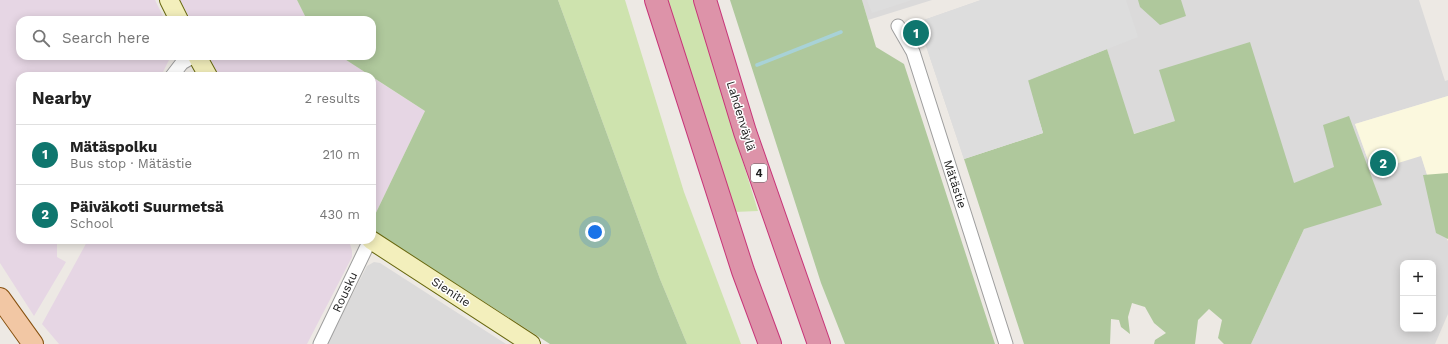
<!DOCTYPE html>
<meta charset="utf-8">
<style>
body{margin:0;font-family:"Work Sans",sans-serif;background:#f2f2f2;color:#222}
.controls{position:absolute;right:12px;bottom:12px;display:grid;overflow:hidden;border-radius:8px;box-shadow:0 2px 10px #0003}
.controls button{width:36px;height:36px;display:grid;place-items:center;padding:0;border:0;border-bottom:1px solid #e0e0e0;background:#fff;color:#222;font:20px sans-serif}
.you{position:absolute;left:595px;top:232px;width:14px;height:14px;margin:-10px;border:3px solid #fff;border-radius:50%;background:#1a73e8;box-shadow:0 0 0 6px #1a73e833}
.badge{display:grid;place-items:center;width:26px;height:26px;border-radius:50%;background:#0f766e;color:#fff;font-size:13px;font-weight:700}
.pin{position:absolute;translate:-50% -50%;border:2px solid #fff;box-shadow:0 1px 4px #0006}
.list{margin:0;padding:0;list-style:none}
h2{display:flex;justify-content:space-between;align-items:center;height:52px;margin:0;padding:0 16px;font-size:17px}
h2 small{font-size:13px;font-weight:400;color:#767676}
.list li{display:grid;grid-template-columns:26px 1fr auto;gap:12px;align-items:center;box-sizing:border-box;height:60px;padding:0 16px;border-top:1px solid #e0e0e0}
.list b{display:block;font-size:15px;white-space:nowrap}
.list p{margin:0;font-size:13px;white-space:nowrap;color:#767676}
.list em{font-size:13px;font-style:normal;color:#767676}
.icon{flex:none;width:22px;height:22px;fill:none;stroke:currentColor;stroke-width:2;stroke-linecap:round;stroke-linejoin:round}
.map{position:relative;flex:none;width:1448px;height:344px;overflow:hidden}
.search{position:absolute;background:#fff;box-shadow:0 2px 10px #0003;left:16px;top:16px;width:360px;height:44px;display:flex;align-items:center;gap:10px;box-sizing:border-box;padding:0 14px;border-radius:12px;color:#767676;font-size:15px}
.panel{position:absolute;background:#fff;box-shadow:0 2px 10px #0003;left:16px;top:72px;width:360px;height:172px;border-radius:12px}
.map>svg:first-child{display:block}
</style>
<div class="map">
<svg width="1448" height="344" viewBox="0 0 1448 344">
<rect width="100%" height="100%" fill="#ede9e4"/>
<path fill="#dbdada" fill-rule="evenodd" d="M862,0H932L868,20Z
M981,0H1419L1445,81L1448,80V96L1355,124L1372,171L1421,155L1448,241V314L1435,344H1251L1304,229L1175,121L1133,134L1107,49L964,159L918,22ZM1403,263H1433V329H1403Z
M374,262L380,263L506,344H327L367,266Z"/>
<path fill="#e6d6e4" d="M0,0H155L165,20H20V56H171L161,76H20V240H57V257L66,262L34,316L0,263Z
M180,0H297L307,20H191Z
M209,56H340L371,76H219Z
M372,77L425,111L372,221Z
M88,240H346L350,244L352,251V257L307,344H59L42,324Z"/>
<path fill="#fbf8de" d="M1448,96V241L1421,156L1372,171L1355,124Z"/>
<path fill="#cee3ae" d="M558,0H625L684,192L741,344H687L660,279Z
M667,0H693L758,211L734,212Z"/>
<path fill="#afc89c" d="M297,0H558L660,279L687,344H550L372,230V221L425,111L340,56H372V20H307Z
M730,0H862L876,47L904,64L995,344H845L821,283Z
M1138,0H1181L1186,16L1160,25L1140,7Z
M1250,42L1294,183L1334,167L1323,125L1349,116L1382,205L1304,229L1251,344H1224L1218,338L1222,320L1209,309L1198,320L1195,344H1154L1155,340L1166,333L1154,323L1145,307L1132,303L1128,317L1130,334L1121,327L1119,320L1111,319L1110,344H1024L964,159L1043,133L1027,81L1107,49L1134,134L1175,121L1159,70Z
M1448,173V239L1436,233L1423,175Z"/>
<path fill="#ddd" d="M867,0H912L872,13Z
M981,0H1126L1138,37L1028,80L1043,133L964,159L918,22Z"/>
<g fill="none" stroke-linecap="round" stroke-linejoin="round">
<path stroke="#a8d2d7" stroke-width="3.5" d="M757,65L841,32"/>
<defs>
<path id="street" d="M898,26L913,52L1006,344
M172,76L182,63L194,56
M320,344L370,240"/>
<path id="secondary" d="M169,0L179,20
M197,56L208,76
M371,240L531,344"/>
<path id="primary" d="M0,298L33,344"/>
<path id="highway" d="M656,0L743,271L770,344
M705,0L745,132L819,344"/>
</defs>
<use href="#street" stroke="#9e9e9e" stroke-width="15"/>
<use href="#secondary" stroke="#68680f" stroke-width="20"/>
<use href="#primary" stroke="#87510f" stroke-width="22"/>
<use href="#highway" stroke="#c73578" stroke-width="24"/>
<use href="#street" stroke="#fff" stroke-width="13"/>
<use href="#secondary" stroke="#f3efbc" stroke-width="18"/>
<use href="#primary" stroke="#f2c7a4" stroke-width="20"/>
<use href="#highway" stroke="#dd93a9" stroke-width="22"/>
</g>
<g text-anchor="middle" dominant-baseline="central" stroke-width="3" stroke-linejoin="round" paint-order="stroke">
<rect fill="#fff" stroke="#616161" stroke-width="1" x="751" y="164" width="16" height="18" rx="3"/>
<g font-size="11" font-weight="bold" fill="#1d1d1d">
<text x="759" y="173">4</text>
</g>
<g font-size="12" fill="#1d1d1d" stroke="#fff">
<text transform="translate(741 116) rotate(73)">Lahdenväylä</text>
<text transform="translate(955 184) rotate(72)">Mätästie</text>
<text transform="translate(345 292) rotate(-65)">Rousku</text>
<text transform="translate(451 292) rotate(33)">Sienitie</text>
</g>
</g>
</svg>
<div class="controls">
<button>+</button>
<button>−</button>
</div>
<div class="you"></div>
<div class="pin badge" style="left:916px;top:33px">1</div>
<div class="pin badge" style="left:1383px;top:163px">2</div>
<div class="search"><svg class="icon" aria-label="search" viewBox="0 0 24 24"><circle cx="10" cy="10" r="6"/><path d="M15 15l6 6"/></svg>Search here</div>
<section class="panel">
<h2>Nearby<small>2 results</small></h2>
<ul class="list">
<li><span class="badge">1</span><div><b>Mätäspolku</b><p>Bus stop · Mätästie</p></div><em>210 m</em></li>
<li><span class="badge">2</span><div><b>Päiväkoti Suurmetsä</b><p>School</p></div><em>430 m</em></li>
</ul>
</section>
</div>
